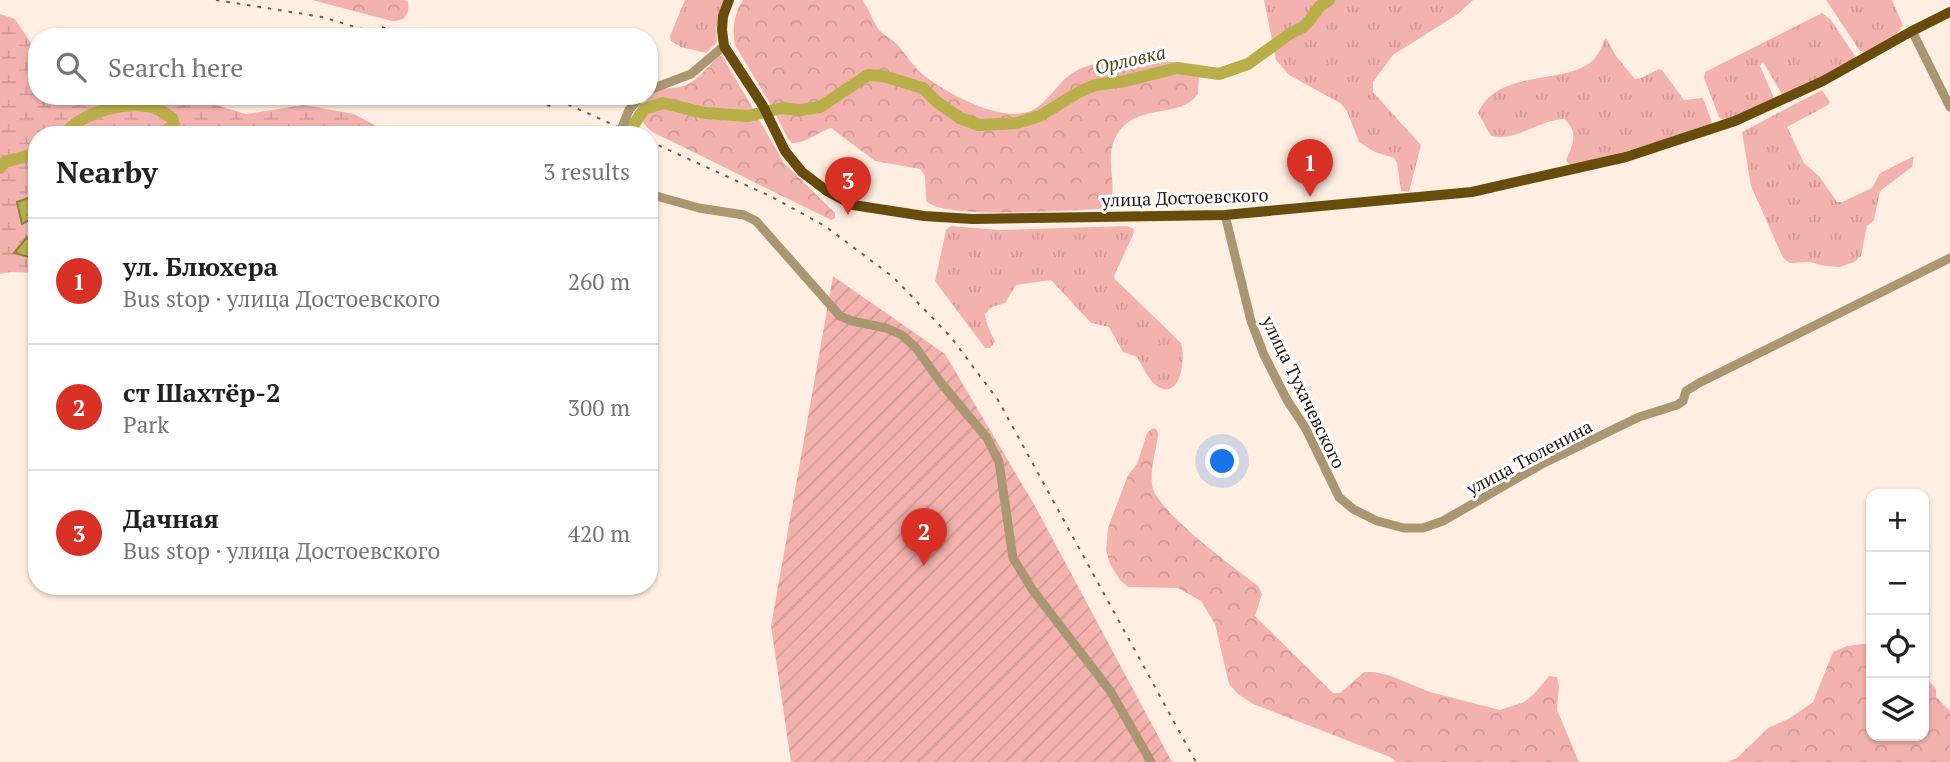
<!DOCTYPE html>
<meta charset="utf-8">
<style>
body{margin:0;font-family:"PT Serif",serif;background:#f6f6f6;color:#222}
.controls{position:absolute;right:21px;bottom:21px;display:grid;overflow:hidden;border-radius:14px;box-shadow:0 2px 5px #0004}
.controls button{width:63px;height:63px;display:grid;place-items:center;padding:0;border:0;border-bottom:2px solid #e0e0e0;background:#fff;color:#222;font:35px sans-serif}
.you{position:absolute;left:1223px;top:462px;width:24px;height:24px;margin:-18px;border:5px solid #fff;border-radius:50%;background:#1a73e8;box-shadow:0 0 0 10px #1a73e833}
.badge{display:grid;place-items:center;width:46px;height:46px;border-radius:50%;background:#d93025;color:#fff;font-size:23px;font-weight:700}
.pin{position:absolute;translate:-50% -58px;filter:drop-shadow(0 2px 4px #0008)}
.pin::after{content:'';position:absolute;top:37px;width:24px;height:21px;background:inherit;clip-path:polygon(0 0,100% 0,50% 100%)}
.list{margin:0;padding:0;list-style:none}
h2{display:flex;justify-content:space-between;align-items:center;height:91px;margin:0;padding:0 28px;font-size:30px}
h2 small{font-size:23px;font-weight:400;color:#767676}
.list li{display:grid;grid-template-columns:46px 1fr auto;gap:21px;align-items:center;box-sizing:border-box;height:126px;padding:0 28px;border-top:2px solid #e0e0e0}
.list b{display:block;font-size:26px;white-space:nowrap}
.list p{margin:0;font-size:23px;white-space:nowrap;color:#767676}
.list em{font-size:23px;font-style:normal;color:#767676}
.icon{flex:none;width:38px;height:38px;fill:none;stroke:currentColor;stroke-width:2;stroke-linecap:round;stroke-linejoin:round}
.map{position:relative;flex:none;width:1950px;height:762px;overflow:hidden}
.search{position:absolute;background:#fff;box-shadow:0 2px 5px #0004;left:28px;top:28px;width:630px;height:77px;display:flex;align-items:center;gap:18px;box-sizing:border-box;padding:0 24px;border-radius:28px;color:#767676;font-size:26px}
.panel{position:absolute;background:#fff;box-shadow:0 2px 5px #0004;left:28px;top:126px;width:630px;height:469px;border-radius:28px}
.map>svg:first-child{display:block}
</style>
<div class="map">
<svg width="1950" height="762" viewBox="0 0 1950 762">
<defs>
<pattern id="grass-tufts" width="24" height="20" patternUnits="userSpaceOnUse" patternTransform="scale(1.75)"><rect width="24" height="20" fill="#f4b2ae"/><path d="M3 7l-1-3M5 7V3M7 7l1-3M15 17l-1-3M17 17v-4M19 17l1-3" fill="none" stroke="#d19895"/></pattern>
<pattern id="forest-crowns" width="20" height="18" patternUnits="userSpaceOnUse" patternTransform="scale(1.75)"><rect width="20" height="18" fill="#f4b2ae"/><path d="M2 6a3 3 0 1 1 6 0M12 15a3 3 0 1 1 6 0" fill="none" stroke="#d19895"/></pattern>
<pattern id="wetland-marsh" width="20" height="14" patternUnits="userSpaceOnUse" patternTransform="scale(1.75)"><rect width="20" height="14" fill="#f4b2ae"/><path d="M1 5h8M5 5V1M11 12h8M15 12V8" fill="none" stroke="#d19895"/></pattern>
<pattern id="garden-furrows" width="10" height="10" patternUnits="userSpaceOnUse" patternTransform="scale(1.75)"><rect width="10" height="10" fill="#f4b2ae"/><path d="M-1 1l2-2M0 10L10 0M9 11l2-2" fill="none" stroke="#d19895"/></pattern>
<pattern id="water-ripples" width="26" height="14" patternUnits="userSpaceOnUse" patternTransform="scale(1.75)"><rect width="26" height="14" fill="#b9af4a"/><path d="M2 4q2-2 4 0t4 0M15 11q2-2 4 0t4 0" fill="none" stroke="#968d3c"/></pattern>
</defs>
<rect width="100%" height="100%" fill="#ffefe2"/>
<path fill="url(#grass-tufts)" d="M685,0H724L716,29L717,42L706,53L681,47L671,41L670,36Z
M1264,0H1473L1458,14L1393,55L1373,82V92L1421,145L1409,192L1401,191L1397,163L1394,158L1375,152L1359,142L1347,111L1340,103L1289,75L1276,60Z
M1826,0H1892L1903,25L1896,35L1865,52L1860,51Z
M1822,13L1831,20L1855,56L1852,61L1783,96L1763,62L1760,66L1774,98L1729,119L1723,120L1719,117L1704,78L1705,72Z
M1606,38L1616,56L1635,79L1641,78L1659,69L1662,70L1684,100L1703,98L1712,122L1707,127L1584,164L1570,166L1566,160C1573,144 1579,132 1564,119C1539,120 1516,142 1491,136L1478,113C1498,69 1561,85 1591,62C1599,56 1601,46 1606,38Z
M1822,90L1830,102L1828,105L1787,127L1804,163L1819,176L1837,202H1842L1872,188L1880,173L1914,156L1912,167L1880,191L1874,220L1867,226L1861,256L1854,262L1840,267L1825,266L1810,262L1790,263L1783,258L1751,186L1742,132Z
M951,226L999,230L1127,226L1134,229L1133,235L1114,276L1115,279L1181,343C1186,357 1181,402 1157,386C1148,380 1143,366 1137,357L1123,352L1109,327L1091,323L1051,280L1016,285L1005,303L992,307L985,314L987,324L995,342L990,348H985L935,281L946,230Z"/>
<path fill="url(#forest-crowns)" d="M312,0H404L408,2C410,13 405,22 392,21Z
M743,0H862C870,9 873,24 881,32C886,36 893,40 898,45C907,56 914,68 926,77C950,95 1011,129 1039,106C1055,93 1062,76 1082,68C1113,55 1162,59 1194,66L1199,75L1198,94C1180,119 1142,103 1120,130C1099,157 1123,189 1106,209C1073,209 946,221 926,201L925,176L920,169L875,161L831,128C818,132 805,144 792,143L788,139L772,107L735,45C732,28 734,15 743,0Z
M719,55L723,57L784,163L835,213V218L831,220L673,142C657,134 634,127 644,105C647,98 651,92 659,90C667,87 677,89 686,85C699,79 709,66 719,55Z
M1153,428L1157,430L1158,435C1156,451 1150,469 1152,484C1153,509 1236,569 1258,586L1262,594L1255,616L1333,693H1340L1364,672H1375L1391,676L1430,692L1500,710L1524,702L1534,694L1549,676L1557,677L1559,686L1557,710L1579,762H1396L1390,757L1253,704L1238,694L1229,684L1215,624L1201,601L1178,588L1128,587L1120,580L1110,564L1106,550L1108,528L1128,475L1137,464L1147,433Z
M1871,643V736H1924V675L1936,689V697L1950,711V762H1726L1737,758L1768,728L1790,718L1813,702L1833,652L1847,646Z"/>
<path fill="url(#wetland-marsh)" d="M0,14L15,19L37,52V96H186L246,114L304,105L354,114L378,127L385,135H37V273L11,272L0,274Z"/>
<path fill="url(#garden-furrows)" d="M833,276L945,354L1035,506L1172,762H791L771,626Z"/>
<path fill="url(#water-ripples)" stroke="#8a813a" stroke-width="2" d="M37,195V216L22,224L17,202Z
M27,237L37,239V259L14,253Z"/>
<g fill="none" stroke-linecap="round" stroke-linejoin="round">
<path stroke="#b9af4a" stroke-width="12" d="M64,135C81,112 131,98 157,109C162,111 167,115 172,118L174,125L160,135
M627,135L644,109L663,103L705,113L748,116L782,108L800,110L820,107L868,75L883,76L923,88L937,102L960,118L979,125L1017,123L1040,116L1077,93L1095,85L1125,81L1177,68L1219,74L1248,64L1291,33L1303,27L1309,21L1320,6L1329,0
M0,168L5,162L37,153"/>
<path stroke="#aa9772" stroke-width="9" d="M1912,31L1950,107
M649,90L691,74L724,46
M619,135L629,110L641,96
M649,194L699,208L744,215L756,221L840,316L852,321L886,328L902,335L916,348L941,383L987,438L999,462L1013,558L1032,589L1111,692L1151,762
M1225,215L1251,321L1264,355L1287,400L1306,429L1339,497L1353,509L1377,521L1404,528H1423L1443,521L1540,465L1639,417L1677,405L1683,401L1686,391L1699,383L1950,258"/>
<path stroke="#674c0c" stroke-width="10" d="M729,0L723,16L722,30L724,46L763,106L785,151L802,172L827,191L853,205L924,216L972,219L1225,215L1472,192L1626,157L1735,121L1823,81L1912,31L1950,12"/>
<path stroke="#675e57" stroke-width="2" stroke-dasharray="3.5 7" stroke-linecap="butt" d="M216,0L322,17L389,37
M382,27L408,37
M528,96L556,109
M549,96L636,135
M649,141L770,196L825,226L893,277L950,336L998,400L1196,762"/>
</g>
<g text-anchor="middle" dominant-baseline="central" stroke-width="6" stroke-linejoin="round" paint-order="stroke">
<g font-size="18" fill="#1d1713" stroke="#fff">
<text transform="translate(1185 197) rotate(-2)">улица Достоевского</text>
<text transform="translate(1304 392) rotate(64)">улица Тухачевского</text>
<text transform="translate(1529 457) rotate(-28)">улица Тюленина</text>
</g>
<g font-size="19" font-style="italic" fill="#4f4b21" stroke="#fff">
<text transform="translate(1130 59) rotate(-13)">Орловка</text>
</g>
</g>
</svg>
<div class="controls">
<button>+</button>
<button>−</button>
<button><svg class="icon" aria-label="locate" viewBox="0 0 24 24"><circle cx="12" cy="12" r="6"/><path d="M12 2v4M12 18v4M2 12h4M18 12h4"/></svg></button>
<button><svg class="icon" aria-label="layers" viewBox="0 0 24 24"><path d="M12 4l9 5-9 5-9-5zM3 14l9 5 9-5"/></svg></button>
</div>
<div class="you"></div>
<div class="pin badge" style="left:1310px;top:197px">1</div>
<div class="pin badge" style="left:924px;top:566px">2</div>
<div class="pin badge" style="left:848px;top:215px">3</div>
<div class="search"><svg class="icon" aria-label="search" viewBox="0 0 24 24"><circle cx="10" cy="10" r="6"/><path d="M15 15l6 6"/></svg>Search here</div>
<section class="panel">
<h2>Nearby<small>3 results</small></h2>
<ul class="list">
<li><span class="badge">1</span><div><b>ул. Блюхера</b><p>Bus stop · улица Достоевского</p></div><em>260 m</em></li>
<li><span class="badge">2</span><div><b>ст Шахтёр-2</b><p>Park</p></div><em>300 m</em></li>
<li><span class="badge">3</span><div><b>Дачная</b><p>Bus stop · улица Достоевского</p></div><em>420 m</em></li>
</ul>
</section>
</div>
